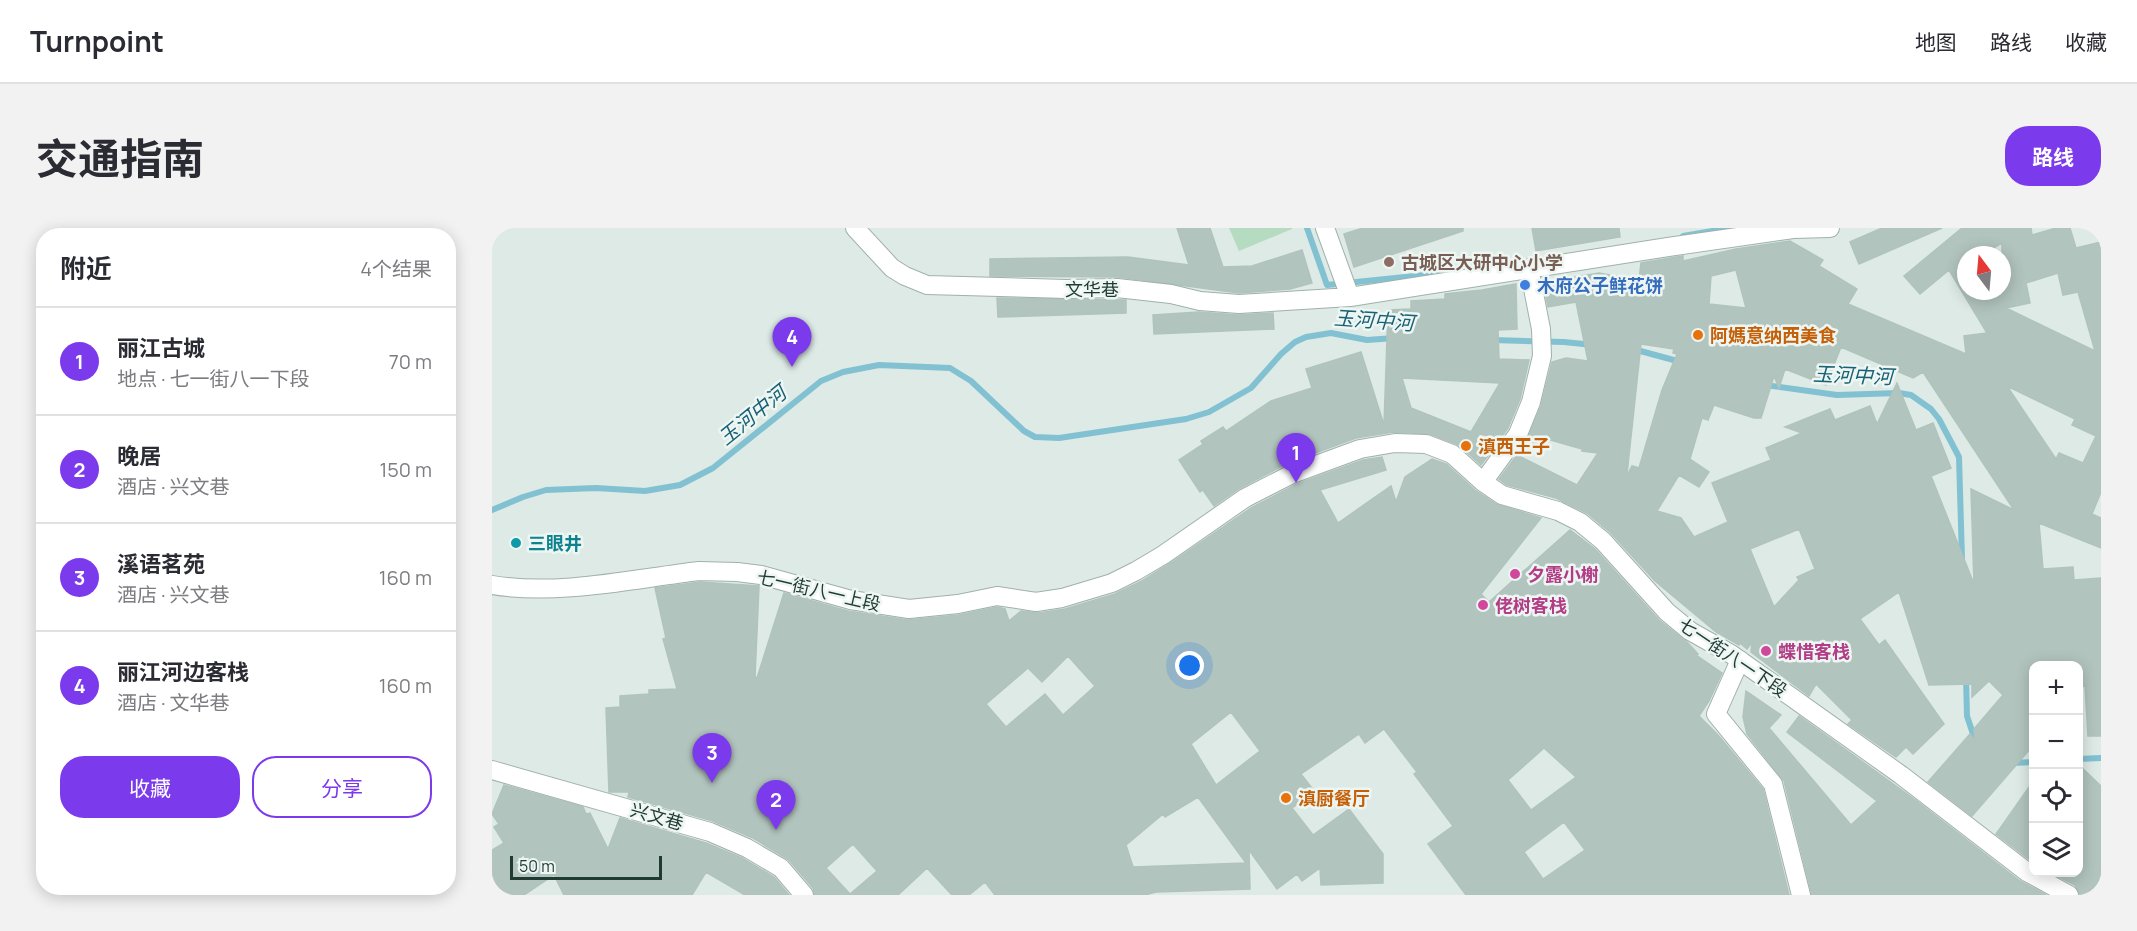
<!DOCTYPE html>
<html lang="zh">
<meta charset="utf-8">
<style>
body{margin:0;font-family:Manrope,"Noto Sans SC",sans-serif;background:#f2f2f3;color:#2b2b33}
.controls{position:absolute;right:18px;bottom:18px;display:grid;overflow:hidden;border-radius:12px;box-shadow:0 3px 15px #0003}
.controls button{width:54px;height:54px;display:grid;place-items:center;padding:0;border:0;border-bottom:2px solid #e1e1e2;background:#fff;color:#2b2b33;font:30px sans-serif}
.compass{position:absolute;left:1465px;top:18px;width:54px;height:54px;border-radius:50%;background:#fff;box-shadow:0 3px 15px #0003;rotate:344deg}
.scale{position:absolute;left:18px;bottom:15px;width:152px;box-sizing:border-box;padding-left:6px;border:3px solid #1f3933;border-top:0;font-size:16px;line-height:21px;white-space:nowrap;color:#1f3933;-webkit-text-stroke:4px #edf6f2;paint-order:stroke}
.you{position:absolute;left:698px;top:438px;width:21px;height:21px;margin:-15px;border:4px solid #fff;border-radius:50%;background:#1a73e8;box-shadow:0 0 0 9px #1a73e833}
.badge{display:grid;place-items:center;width:39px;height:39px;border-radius:50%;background:#7c3aed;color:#fff;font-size:20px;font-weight:700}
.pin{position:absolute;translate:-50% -50px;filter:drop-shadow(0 2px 3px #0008)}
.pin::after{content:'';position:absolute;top:32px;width:21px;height:18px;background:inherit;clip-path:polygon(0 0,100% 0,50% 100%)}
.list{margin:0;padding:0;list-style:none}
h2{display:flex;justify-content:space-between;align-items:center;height:78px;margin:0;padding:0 24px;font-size:26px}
h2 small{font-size:20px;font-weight:400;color:#7c7c81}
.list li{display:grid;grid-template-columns:39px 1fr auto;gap:18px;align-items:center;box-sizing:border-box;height:108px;padding:0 24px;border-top:2px solid #e1e1e2}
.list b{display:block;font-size:22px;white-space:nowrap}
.list p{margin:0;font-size:20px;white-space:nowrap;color:#7c7c81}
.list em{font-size:20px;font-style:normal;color:#7c7c81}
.actions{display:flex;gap:12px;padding:18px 24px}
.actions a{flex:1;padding:14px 0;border:2px solid #7c3aed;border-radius:24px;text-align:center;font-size:21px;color:#7c3aed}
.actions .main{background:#7c3aed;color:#fff}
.icon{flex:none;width:33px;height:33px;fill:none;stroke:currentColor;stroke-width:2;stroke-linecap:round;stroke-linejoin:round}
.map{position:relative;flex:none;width:1609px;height:667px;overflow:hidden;border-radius:24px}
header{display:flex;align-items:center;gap:36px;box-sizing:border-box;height:84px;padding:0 30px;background:#fff;border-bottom:2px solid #e1e1e2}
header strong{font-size:28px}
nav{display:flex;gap:33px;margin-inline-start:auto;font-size:21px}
.intro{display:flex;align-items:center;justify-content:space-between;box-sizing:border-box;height:144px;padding:0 36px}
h1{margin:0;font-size:42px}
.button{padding:15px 27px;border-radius:24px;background:#7c3aed;color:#fff;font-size:21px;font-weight:700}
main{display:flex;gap:36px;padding:0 36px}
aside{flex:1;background:#fff;border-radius:24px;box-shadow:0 3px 15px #0003}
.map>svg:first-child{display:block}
</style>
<header>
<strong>Turnpoint</strong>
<nav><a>地图</a><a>路线</a><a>收藏</a></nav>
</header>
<div class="intro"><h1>交通指南</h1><a class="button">路线</a></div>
<main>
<aside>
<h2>附近<small>4个结果</small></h2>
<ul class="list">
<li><span class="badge">1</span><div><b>丽江古城</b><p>地点 · 七一街八一下段</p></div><em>70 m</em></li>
<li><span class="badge">2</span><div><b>晚居</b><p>酒店 · 兴文巷</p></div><em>150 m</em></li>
<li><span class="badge">3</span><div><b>溪语茗苑</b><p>酒店 · 兴文巷</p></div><em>160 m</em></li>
<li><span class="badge">4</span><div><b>丽江河边客栈</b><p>酒店 · 文华巷</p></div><em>160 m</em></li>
</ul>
<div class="actions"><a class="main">收藏</a><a>分享</a></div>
</aside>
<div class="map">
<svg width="1609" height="667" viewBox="0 0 1609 667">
<rect width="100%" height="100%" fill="#ddeae5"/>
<path fill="#b5dcc1" d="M737,0H800V1L747,23Z"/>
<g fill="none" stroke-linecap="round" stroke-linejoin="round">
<path stroke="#82c1d1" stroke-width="6" d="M815,0L835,57L962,44
M1191,8L1238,0
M1000,112L1072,114L1101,117
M1141,121L1189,134
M1273,157L1345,167L1407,165L1419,167L1439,181L1447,191L1467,229L1470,331
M0,282L31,269L54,262L104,260L153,263L188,257L221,240L329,153L351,144L387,137L458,140L479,153L532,203L543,209L567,210L694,191L717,184L759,160L789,126L803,114L814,109L839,105L875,112L903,110
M1474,449L1475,488L1484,515
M1586,531L1609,530
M1520,535L1542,534"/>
</g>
<path fill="#b2c4be" stroke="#b0c3bc" stroke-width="1.5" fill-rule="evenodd" d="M685,0H718L731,39L760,38L810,22L820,55L798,61L747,65L626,49L498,48V31L636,29L697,37Z
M871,0H971V3L862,39L852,6Z
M1040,0H1127L1128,9L1044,23Z
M1390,0H1450L1367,36L1358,14Z
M1470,0H1539L1540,7L1564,0H1578L1584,20L1609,14V264L1600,286L1609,290V320L1547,295L1551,341L1581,339L1582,352L1609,350V508H1596L1593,458L1587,459V438H1537L1542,480V486H1539V520L1480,588L1436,554L1478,506L1483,512L1482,501L1511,467L1497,453L1480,469V456L1437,457L1407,364L1368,391L1387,417L1393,412L1452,496L1421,526L1414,519L1404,529L1356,496L1360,492L1324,456L1317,468L1259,424L1260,414L1255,421L1248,415L1247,417L1224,404L1163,353L1119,305L1095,285L1064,270L1015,257L1007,251L1025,227L1085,257L1106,225L1090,223V221L1055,211L1053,217L1034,214L1049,178L1060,134L1074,130L1096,133L1084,74L1056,79L1051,54L1107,45L1147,52L1149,35L1191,28V33L1244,21L1298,13L1331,32L1327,38L1365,61L1356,76L1474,126L1472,108L1495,105L1457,42L1428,66L1412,48ZM1510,15V63H1474V27H1489ZM1244,42L1254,80L1217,76L1219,48ZM1566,45L1571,67L1586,64L1603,123L1514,80L1538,75L1534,55ZM1149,116L1182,121L1181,125L1185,126L1170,162L1147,240L1140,238L1136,246H1135ZM1349,119L1421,150L1431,144L1522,282L1479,261L1482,356L1439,248L1459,240L1441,195L1424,202L1405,155L1385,196L1378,178L1343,192L1338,181L1293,199L1310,205L1274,220L1279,232L1220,255L1236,294L1202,309L1189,290L1165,283L1187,247L1207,259L1217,244L1198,231L1210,190L1216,192L1222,177L1262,190H1269L1282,148L1287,160L1293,141L1334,157ZM1515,158L1583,191L1580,197L1604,208L1591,235L1567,225L1564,231ZM1307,301L1323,341L1305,349L1307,352L1282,379L1258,321Z
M1024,56L1025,101L1006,102L1007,131L1037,132L1028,171L1016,200L1009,210L981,205L1004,217L989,237L967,217L938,206L901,204L864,210L796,235L748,260L722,278L711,262L708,264L687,232L711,216L709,213L731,199L734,203L779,173L820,160L814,141L869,124L892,197L896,82L919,81V73L953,71V66L990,62ZM910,150L1008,155L979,204L919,180Z
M505,70L634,72V85L506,89Z
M707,84L746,87L781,85L782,101L662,106L661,87Z
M890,229L894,242L828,262L846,295L899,258L904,274L913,249L940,231L954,236L983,262L1004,276L1049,290L989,366L997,374L1078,302L1103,321L1167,392L1196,415L1206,426L1204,427L1230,445L1217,473L1207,488L1226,507L1271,561L1297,667H974L936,616L961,598L922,546L925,544L892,501L873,515L867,506L809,546L823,564L800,580L821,607L857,581L891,626V655L829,657L828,640L810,653L805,646L785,661L757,622L758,661L664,664L653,667H503L493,654L477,667H460L435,640L406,667H323L321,660L297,632L261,610L221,593L136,569L137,564H117L114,480L128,479V468L157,466V462L185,461L171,411L174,410L163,360L208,354L267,358L263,449L265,450L292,365L356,383L416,392L467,387L505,379L513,381L517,393L529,383L546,385L573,381L623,366L650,353L677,336L759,280L805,256L871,232ZM576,428L603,458L571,487L553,466L514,499L494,476L536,440L550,454ZM739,484L768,523L724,557L699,516ZM1052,520L1084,549L1039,582L1016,552ZM706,569L754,635L641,639L634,617L671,586L673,589ZM1072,594L1093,622L1051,651L1032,624ZM361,616L385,643L358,666L334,640Z
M1254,463L1289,487L1277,500L1359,597L1385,573L1295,504L1307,488L1422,571L1528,653L1554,667H1320L1292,553L1255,506L1251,489Z
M1587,537L1609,558V667H1588L1583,657L1559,645H1587Z
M1542,552V635L1504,606Z
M12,557L91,579L94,586L98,585L116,621L128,590L214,615L250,630L282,649L297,667H253L214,644L200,667H72L62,647L32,667H0V622L12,615L2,599L7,596L0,586Z"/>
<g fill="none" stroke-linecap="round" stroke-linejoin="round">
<defs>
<path id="street" d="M363,0L400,40L413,48L435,57L574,61L625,60L679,66L708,73L747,76L858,69L1176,19L1301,1L1338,0
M833,0L858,69
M991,254L1026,206L1039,174L1050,128L1049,101L1037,40
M0,357C67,368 140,351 207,343L245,344L269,347L359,372L417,381L466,376L505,368L544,374L570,370L620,355L644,343L671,327L753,270L800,246L868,221L903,215L934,216L960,226L991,254L1010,267L1066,283L1088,294L1111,313L1175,384L1198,403L1239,426L1409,547L1535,644L1577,667
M1248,432L1224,486L1281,556L1309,667
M0,542L218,604L255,620L289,640L312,667"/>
</defs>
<use href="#street" stroke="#a0b1ac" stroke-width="20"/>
<use href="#street" stroke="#fff" stroke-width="18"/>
</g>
<circle fill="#8d6e63" stroke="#edf6f2" stroke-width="2" cx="897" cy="34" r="6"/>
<circle fill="#3f7fe0" stroke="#edf6f2" stroke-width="2" cx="1033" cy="57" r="6"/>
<g fill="#e8710a" stroke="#edf6f2" stroke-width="2">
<circle cx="1206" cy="107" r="6"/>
<circle cx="974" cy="218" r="6"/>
<circle cx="794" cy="570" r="6"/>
</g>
<circle fill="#0f9aa8" stroke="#edf6f2" stroke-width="2" cx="24" cy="315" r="6"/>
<g fill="#d1479c" stroke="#edf6f2" stroke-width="2">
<circle cx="1023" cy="346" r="6"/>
<circle cx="991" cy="377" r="6"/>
<circle cx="1274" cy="423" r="6"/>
</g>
<g text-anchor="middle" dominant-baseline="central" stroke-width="5" stroke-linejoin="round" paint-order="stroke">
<g font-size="18" font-weight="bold" fill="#785e54" stroke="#edf6f2" text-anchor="start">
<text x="909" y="34">古城区大研中心小学</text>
</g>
<g font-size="18" font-weight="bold" fill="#366cbe" stroke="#edf6f2" text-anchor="start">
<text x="1045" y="57">木府公子鲜花饼</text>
</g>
<g font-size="18" fill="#1f3933" stroke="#edf6f2">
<text x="600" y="61">文华巷</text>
<text transform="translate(327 362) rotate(13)">七一街八一上段</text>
<text transform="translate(1241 429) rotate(34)">七一街八一下段</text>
<text transform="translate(165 588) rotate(16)">兴文巷</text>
</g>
<g font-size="18" font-weight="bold" fill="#c56008" stroke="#edf6f2" text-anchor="start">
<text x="1218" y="107">阿媽意纳西美食</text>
<text x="986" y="218">滇西王子</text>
<text x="806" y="570">滇厨餐厅</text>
</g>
<g font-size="18" font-weight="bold" fill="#0d838f" stroke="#edf6f2" text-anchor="start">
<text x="36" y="315">三眼井</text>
</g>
<g font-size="18" font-weight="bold" fill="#b23c85" stroke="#edf6f2" text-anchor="start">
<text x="1035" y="346">夕露小榭</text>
<text x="1003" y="377">佬树客栈</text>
<text x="1286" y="423">蝶惜客栈</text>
</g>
<g font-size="20" font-style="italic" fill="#186176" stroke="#edf6f2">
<text transform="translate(882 92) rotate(4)">玉河中河</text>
<text transform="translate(1361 147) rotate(2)">玉河中河</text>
<text transform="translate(260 187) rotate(-39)">玉河中河</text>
</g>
</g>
</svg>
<div class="controls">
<button>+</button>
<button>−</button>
<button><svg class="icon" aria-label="locate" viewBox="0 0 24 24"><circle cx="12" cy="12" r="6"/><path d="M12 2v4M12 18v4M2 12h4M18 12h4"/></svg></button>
<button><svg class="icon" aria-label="layers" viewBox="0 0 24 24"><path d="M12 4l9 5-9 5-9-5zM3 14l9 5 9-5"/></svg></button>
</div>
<svg class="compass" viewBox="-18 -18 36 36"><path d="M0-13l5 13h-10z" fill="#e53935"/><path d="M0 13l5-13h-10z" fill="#7c7c81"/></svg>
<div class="scale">50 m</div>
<div class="you"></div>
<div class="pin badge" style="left:804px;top:255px">1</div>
<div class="pin badge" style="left:284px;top:602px">2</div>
<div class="pin badge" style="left:220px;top:555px">3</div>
<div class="pin badge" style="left:300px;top:139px">4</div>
</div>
</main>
